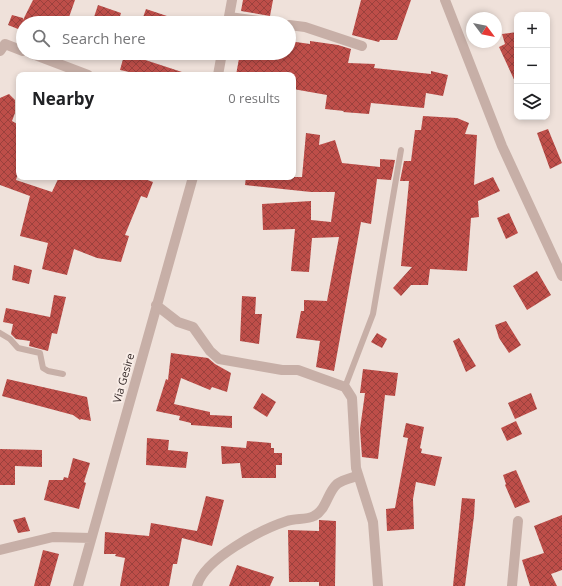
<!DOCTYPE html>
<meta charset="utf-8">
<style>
body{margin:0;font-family:"Open Sans",sans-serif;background:#f6f6f6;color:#202124}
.controls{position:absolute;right:12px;top:12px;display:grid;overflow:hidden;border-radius:8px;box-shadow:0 2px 6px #0003}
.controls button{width:36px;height:36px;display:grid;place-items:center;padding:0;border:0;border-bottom:1px solid #e0e0e0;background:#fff;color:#202124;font:20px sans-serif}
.compass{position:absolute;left:466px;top:12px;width:36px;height:36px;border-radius:50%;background:#fff;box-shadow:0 2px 6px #0003;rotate:122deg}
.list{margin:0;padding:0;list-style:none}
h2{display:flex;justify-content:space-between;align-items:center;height:52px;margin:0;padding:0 16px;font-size:17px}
h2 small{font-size:13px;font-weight:400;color:#757577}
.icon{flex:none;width:22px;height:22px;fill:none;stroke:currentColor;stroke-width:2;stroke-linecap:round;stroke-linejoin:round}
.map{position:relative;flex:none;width:562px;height:586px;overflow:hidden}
.search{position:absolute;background:#fff;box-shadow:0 2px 6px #0003;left:16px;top:16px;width:280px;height:44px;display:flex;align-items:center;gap:10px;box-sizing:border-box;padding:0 14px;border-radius:22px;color:#757577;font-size:15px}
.panel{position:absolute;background:#fff;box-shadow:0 2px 6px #0003;left:16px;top:72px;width:280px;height:108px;border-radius:8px}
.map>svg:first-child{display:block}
</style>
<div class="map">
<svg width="562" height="586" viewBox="0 0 562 586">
<defs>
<pattern id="building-cross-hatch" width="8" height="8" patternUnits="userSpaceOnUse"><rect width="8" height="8" fill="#be4e49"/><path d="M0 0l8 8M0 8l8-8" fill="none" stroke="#9b413d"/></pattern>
</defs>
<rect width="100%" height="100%" fill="#efe1da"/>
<path fill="url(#building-cross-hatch)" d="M33,0H75L67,23H23V31L8,25L12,15L23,18V20Z
M243,0H273L270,16L241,11Z
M361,0H411L397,40H380L379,42L352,35Z
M98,5L121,13L118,23H92Z
M146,9L182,21V23H141Z
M517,32V86L499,47L505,44L502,34Z
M289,41L310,44V41L338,45L351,49L348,63L375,64L374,68L431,74V71L448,75L443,96L426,93L424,108L371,103L369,114L343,112L344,111L325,109L327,95L293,89V75H236L240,53H289Z
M127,54L185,73L184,75H143L120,70L123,59L126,60Z
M9,94L15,100V113L12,121L19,125V169L16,180L52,192L59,177H139L153,182L147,198L141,196L125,235L129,236L121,262L97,258L74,249L67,275L42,269L48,243L20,236L30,196L0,185V98Z
M423,116L457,118L469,123L465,134L477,135L474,185L493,177L500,191L478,201L479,217L471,218L467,271L430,269L428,285H411L401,296L393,288L412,267L401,266L409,181H400L404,161H411L415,130H421Z
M548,129L562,163L550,169L537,133Z
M306,133L320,135L319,145L335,140L342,163L380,167V159L395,160L391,180L377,179L371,224L361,222L334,371L316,367L320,341L296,338L301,311H304V300L327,301L339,237L312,238L309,272L291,271L295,229L263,230L262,204L311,201V220L331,222L335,192H311L245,185L246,177H302Z
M509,213L518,233L506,239L497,218Z
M14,265L32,270L29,284L12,280Z
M537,271L551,295L527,310L513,286Z
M54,295L66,297L57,334L52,333L48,351L29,346L30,341L16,339L11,334L13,324L3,322L6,308L50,317Z
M242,296L256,297L255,314H262L259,344L240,341Z
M506,321L521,345L509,353L499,338L495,325Z
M377,333L387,339L382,348L371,342Z
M459,338L476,366L466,372L453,341Z
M171,353L208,358L215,364L231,373L227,392L212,387L210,390L181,378L174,404L210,412V415L232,416V428L191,425V423L179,420L180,416L156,411L166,379L168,380Z
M363,369L398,373L395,396L385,395L378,459L362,457L360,429L365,393H360Z
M7,379L87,397L91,421L81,419L80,420L73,415L2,396Z
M262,393L276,402L267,417L253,408Z
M531,393L537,409L515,419L508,403Z
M516,421L522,434L507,441L501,428Z
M406,423L424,427L420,448L422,449L421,453L442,457L435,486L416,482L413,499L414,529L387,531L386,509L395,508L408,438L403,437Z
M147,438L169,440L168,450L188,452L186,468L146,465Z
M247,441L271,443V448H274V453H282V465H276V478H242L240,463L222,464L221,446L246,448Z
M0,449L42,450V467L15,466V485H0Z
M73,458L90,463L84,482L86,483L79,509L44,500L49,480H63L64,477L68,478Z
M516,470L530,502L515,508L505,485L506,484L503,475Z
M206,496L224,500L212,546L182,538L177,564H173L169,586H120L125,558L115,556L116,554H104L105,532L149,536L151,523L197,531Z
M462,498L475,499L474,516L465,586H453Z
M562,515V570L551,574L557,586H530L522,560L544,553L534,526Z
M25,517L30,531L18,533L13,520Z
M319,520L336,521L335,586H319V582H289L288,530L319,531Z
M43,550L59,554L50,586H34Z
M237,565L274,577L270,586H229Z"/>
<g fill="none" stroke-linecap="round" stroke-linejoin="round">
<path stroke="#c7afa7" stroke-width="6" d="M0,333L10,339L18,348L40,353L43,368L48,371L63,374
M345,387L373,314L401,150"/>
<path stroke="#c7afa7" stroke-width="10" d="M445,0L502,146L562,276
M229,17L274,23
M228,22L232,0
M289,25L305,27L362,46
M0,51L5,44L23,51
M30,53L88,75
M218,75L222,53
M156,305L178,322L193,327L210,351L219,359L282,370H298L345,387L352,398L356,468L373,522L378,586
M0,550L53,537L91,538
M78,586L193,177
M197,586C204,559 262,529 287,521C295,518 307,520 314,516C327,509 327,493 337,484C342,480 351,478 357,476
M512,586L518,521"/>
</g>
<g text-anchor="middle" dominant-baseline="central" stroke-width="4" stroke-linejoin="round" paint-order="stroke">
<g font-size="11" fill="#332827" stroke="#f8ece6">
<text transform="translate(123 378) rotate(-74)">Via Gesire</text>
</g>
</g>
</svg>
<div class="controls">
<button>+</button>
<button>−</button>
<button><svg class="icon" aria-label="layers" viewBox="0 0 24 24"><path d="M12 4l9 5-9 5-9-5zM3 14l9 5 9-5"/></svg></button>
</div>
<svg class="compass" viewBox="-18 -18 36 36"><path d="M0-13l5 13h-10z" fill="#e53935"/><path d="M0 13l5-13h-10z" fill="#757577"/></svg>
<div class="search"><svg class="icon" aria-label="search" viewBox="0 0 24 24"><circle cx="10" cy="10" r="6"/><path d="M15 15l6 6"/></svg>Search here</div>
<section class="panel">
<h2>Nearby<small>0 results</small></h2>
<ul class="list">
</ul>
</section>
</div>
